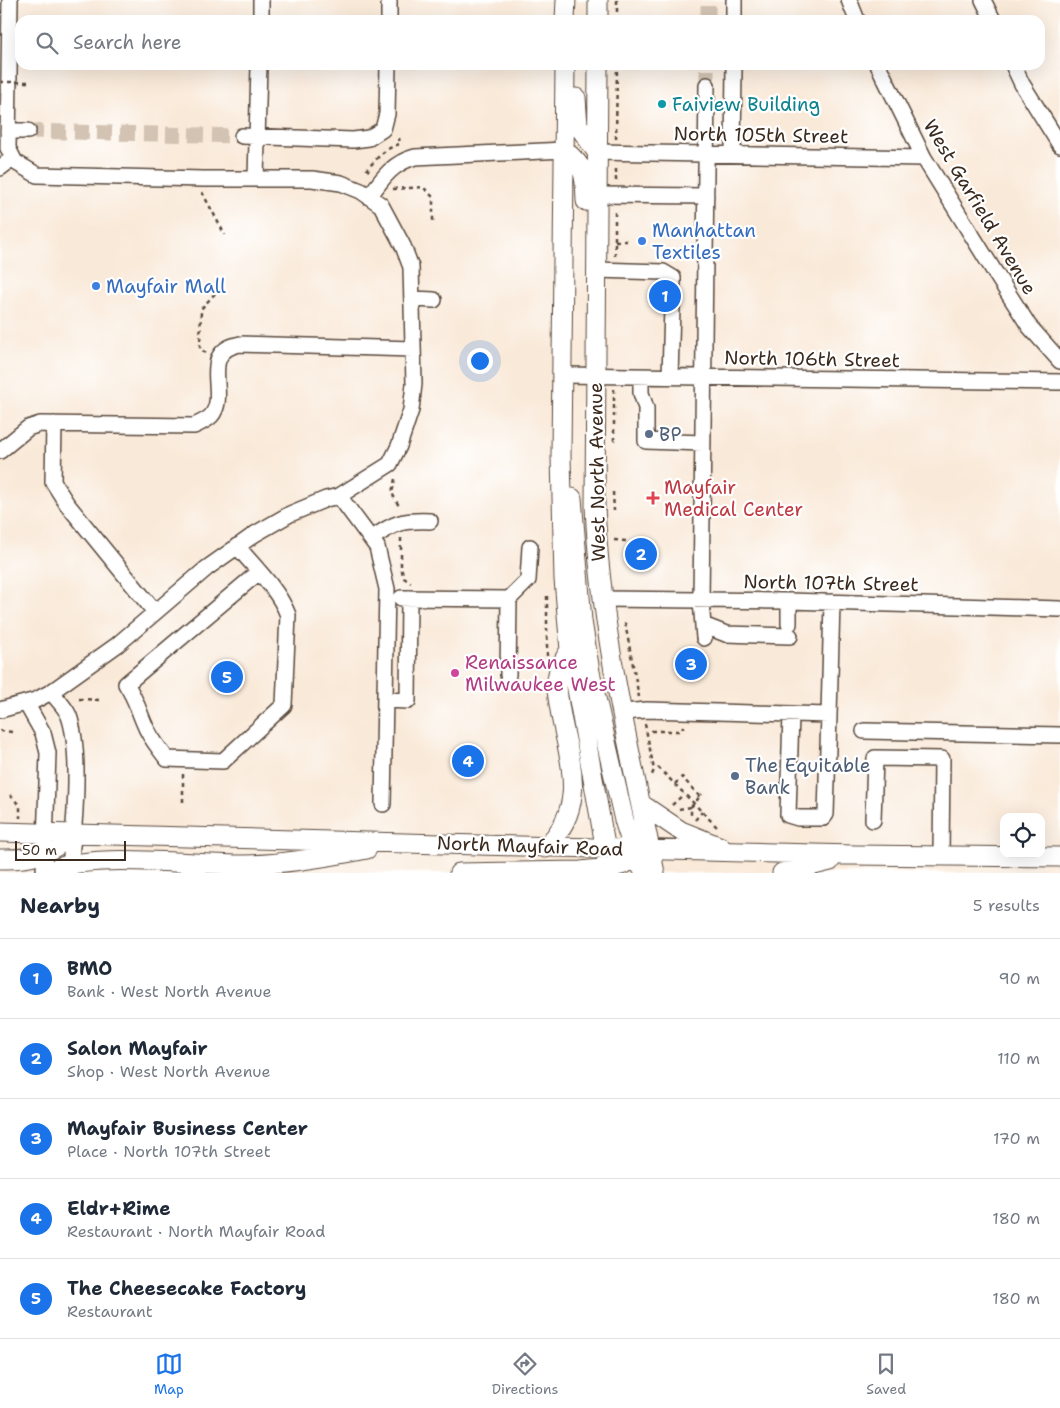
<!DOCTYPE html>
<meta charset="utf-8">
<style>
body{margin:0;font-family:"Shantell Sans",sans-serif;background:#f6f6f7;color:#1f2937}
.controls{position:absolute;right:15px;bottom:15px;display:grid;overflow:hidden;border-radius:10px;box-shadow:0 5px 20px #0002}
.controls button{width:45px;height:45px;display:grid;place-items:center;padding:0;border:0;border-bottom:1px solid #e0e1e3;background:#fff;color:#1f2937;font:25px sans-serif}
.scale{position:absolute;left:15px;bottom:12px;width:111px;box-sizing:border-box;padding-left:5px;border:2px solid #3b2a1e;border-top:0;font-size:14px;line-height:18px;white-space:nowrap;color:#3b2a1e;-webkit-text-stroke:4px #fff;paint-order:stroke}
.you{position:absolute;left:479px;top:360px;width:18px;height:18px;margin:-12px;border:4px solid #fff;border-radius:50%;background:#1a73e8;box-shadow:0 0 0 8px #1a73e833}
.badge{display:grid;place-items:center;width:32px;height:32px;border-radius:50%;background:#1a73e8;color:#fff;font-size:16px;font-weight:700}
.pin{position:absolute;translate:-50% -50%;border:2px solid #fff;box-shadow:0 1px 5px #0006}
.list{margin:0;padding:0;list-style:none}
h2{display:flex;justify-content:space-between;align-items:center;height:65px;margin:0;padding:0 20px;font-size:21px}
h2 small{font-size:16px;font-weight:400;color:#747a83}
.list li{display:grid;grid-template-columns:32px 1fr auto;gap:15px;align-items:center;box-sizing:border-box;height:80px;padding:0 20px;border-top:1px solid #e0e1e3}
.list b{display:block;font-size:19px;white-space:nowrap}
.list p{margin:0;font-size:16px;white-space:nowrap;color:#747a83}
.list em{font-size:16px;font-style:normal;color:#747a83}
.icon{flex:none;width:28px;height:28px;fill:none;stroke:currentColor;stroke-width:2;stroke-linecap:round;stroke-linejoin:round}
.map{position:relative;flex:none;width:1060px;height:873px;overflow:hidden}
.search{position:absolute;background:#fff;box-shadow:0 5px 20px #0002;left:15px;right:15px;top:15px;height:55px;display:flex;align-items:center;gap:12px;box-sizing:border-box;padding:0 18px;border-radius:15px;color:#747a83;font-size:19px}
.sheet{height:465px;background:#fff}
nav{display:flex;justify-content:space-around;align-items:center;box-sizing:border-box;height:70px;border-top:1px solid #e0e1e3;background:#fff;font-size:14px;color:#747a83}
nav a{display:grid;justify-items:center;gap:2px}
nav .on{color:#1a73e8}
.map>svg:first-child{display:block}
</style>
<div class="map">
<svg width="1060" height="873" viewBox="0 0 1060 873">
<rect width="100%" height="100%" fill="#fff"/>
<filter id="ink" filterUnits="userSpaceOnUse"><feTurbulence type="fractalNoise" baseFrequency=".02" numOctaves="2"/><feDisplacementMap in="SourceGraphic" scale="10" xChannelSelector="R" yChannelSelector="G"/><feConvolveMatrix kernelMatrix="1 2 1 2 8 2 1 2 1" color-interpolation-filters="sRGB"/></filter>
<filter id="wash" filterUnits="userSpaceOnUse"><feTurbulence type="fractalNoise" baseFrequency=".0096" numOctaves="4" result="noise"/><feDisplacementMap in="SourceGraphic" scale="20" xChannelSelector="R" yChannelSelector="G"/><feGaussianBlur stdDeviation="1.12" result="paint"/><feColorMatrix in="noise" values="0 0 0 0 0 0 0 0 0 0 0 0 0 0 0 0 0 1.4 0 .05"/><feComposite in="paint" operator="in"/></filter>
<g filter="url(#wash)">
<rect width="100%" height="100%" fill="#f9e9d8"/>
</g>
<g filter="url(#ink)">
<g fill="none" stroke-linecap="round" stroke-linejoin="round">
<path stroke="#d3c3b3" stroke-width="15" stroke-dasharray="15 8" stroke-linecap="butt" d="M708,20V0
M707,85V65
M28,131L242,136
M672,307L673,284"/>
<defs>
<path id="minor" d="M734,0V20
M849,0L857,20
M983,0L993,20
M261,20V0
M389,20V0
M878,65L924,158L994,271L1029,326L1060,361
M1013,65L1022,84L1060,145
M8,131H28
M242,136L353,140L369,138L383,129L387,114L388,65
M597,152L924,158
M733,154L734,65
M0,168L12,159
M256,179L259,65
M597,195L706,196
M369,197C382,179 392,163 415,157L564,150
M596,270L663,272L673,278V284
M413,299L434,300
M563,375L1060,382
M641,377V393L646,408V441L703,443
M670,377L672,307
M54,424L53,482L67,504L155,612
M0,451L28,428L40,424L194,426C200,423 206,421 211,416C230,395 197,352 240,344L413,349
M339,496L377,547L387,589L383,804
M371,539C394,523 401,520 430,521
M237,546C255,568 278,589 288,615L284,705L223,761L167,759C159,748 149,737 144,723C137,707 136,699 126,684L259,572
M401,598L509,599
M602,599L789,601L1060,609
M789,624V601
M703,625L726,634L790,636
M704,638L701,601L707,85
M508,675L509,599L528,580L530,547
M51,692C57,699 66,708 69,716C82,753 74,834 69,873
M385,700L408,701L409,598
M26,703L43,733L48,753L44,873
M0,710L36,700L51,692L117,645L207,568L255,534L290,514L326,499L339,496L390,464L399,446L411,410L414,384L411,267L403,246L381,205L361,191L341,183L312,179H203L37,175L15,162L8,148L10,0
M623,712L647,710L829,715L826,814L823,818H798L788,815L791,714
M829,715L832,602
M864,731L1060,735
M873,820L875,758L942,759L941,856"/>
<path id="major" d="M565,20L566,0
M598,20V0
M565,65L561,456L564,579L570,650L610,873
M598,65L595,505C600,630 630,751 655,873
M576,98L578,125L597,152
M564,150C586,168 585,174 586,201
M572,498L582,621L590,672L624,820L636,857L645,873
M641,804L681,831L721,847
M0,832L853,855L1060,857
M545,848C587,807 571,767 561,716C559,702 555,688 558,674C559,666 566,657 570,650
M0,859C33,860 48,854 74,834
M49,873C76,850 205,866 245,865C286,864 327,857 367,849
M459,873L581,871L609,868L624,864L647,851
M782,873L830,861"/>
</defs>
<use href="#minor" stroke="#58473a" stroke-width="18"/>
<use href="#major" stroke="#58473a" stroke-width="21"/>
<path stroke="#58473a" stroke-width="2.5" stroke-dasharray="4 4" stroke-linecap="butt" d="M617,20V0
M616,139L617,65
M369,171L367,169C378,158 384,148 400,144L399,138
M616,181V167
M393,189L423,187L433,197V221
M202,192L225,235
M615,241H628
M615,256V209
M206,353L200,349L201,309L219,289
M614,441V389
M395,479L392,493L400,508
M613,492L614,511
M401,538V568L404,578L411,583
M614,540L626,541
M625,623L639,697
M547,656V596
M79,699L101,700
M645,724L654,770L652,775
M0,731L13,732
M651,731H679L684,726
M658,767L717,827
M675,784L682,777L700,797
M10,795L20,806V818
M183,802V774
M672,805L684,794
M691,807L702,794
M679,809L691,807V817
M695,820L702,812"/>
<use href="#minor" stroke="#fff" stroke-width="15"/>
<use href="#major" stroke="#fff" stroke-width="19"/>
<path stroke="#58473a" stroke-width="2.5" stroke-dasharray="4 4" stroke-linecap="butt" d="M0,82H29"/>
</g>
</g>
<circle fill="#0f9aa8" stroke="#fff" stroke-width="2" cx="662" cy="104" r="5"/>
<g fill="#3f7fe0" stroke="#fff" stroke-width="2">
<circle cx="642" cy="241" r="5"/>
<circle cx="96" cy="286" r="5"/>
</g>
<g fill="#5c6f8a" stroke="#fff" stroke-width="2">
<circle cx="649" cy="434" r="5"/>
<circle cx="735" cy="776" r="5"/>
</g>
<path fill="#e0444e" stroke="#fff" stroke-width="2" d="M650.5 490.5h5v5h5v5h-5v5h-5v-5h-5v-5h5z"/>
<circle fill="#d1479c" stroke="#fff" stroke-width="2" cx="455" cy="673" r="5"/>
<g text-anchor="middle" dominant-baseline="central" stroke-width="4.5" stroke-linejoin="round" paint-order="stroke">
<g font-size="19" fill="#0d838f" stroke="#fff" text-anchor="start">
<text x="672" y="104">Faiview Building</text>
</g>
<g font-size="19" fill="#3b2a1e" stroke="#fff">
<text transform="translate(761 135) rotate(1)">North 105th Street</text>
<text transform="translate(980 207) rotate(59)">West Garfield Avenue</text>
<text transform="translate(812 359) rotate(1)">North 106th Street</text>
<text transform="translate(597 472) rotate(-91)">West North Avenue</text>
<text transform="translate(831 583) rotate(1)">North 107th Street</text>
<text transform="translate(530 846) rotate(2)">North Mayfair Road</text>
</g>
<g font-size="19" fill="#366cbe" stroke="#fff" text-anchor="start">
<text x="652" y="230">Manhattan<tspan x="652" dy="22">Textiles</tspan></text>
<text x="106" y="286">Mayfair Mall</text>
</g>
<g font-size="19" fill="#4e5e75" stroke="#fff" text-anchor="start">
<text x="659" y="434">BP</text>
<text x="745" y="765">The Equitable<tspan x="745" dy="22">Bank</tspan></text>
</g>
<g font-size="19" fill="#be3a42" stroke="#fff" text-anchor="start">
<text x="664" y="487">Mayfair<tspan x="664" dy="22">Medical Center</tspan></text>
</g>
<g font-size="19" fill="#b23c85" stroke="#fff" text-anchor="start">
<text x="465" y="662">Renaissance<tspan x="465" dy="22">Milwaukee West</tspan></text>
</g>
</g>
</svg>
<div class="controls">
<button><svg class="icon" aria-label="locate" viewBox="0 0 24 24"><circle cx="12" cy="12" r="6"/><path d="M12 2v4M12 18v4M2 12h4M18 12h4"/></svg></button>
</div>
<div class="scale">50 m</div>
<div class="you"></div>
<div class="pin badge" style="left:665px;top:296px">1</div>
<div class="pin badge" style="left:641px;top:554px">2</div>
<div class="pin badge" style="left:691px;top:664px">3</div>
<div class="pin badge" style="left:468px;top:761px">4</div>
<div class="pin badge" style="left:227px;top:677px">5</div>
<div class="search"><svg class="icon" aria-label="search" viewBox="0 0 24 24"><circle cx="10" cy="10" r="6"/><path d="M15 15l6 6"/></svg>Search here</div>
</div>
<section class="sheet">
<h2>Nearby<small>5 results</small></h2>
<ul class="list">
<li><span class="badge">1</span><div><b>BMO</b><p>Bank · West North Avenue</p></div><em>90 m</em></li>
<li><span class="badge">2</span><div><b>Salon Mayfair</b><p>Shop · West North Avenue</p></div><em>110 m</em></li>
<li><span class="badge">3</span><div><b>Mayfair Business Center</b><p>Place · North 107th Street</p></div><em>170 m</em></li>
<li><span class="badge">4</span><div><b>Eldr+Rime</b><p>Restaurant · North Mayfair Road</p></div><em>180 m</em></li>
<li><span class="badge">5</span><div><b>The Cheesecake Factory</b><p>Restaurant</p></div><em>180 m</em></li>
</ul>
</section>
<nav>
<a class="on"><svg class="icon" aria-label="map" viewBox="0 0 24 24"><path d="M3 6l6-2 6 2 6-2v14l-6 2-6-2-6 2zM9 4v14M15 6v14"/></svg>Map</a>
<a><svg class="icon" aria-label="directions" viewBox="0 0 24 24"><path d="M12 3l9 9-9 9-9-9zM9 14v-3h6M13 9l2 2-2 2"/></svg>Directions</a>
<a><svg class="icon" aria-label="saved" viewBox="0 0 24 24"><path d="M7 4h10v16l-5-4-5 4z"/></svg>Saved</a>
</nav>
